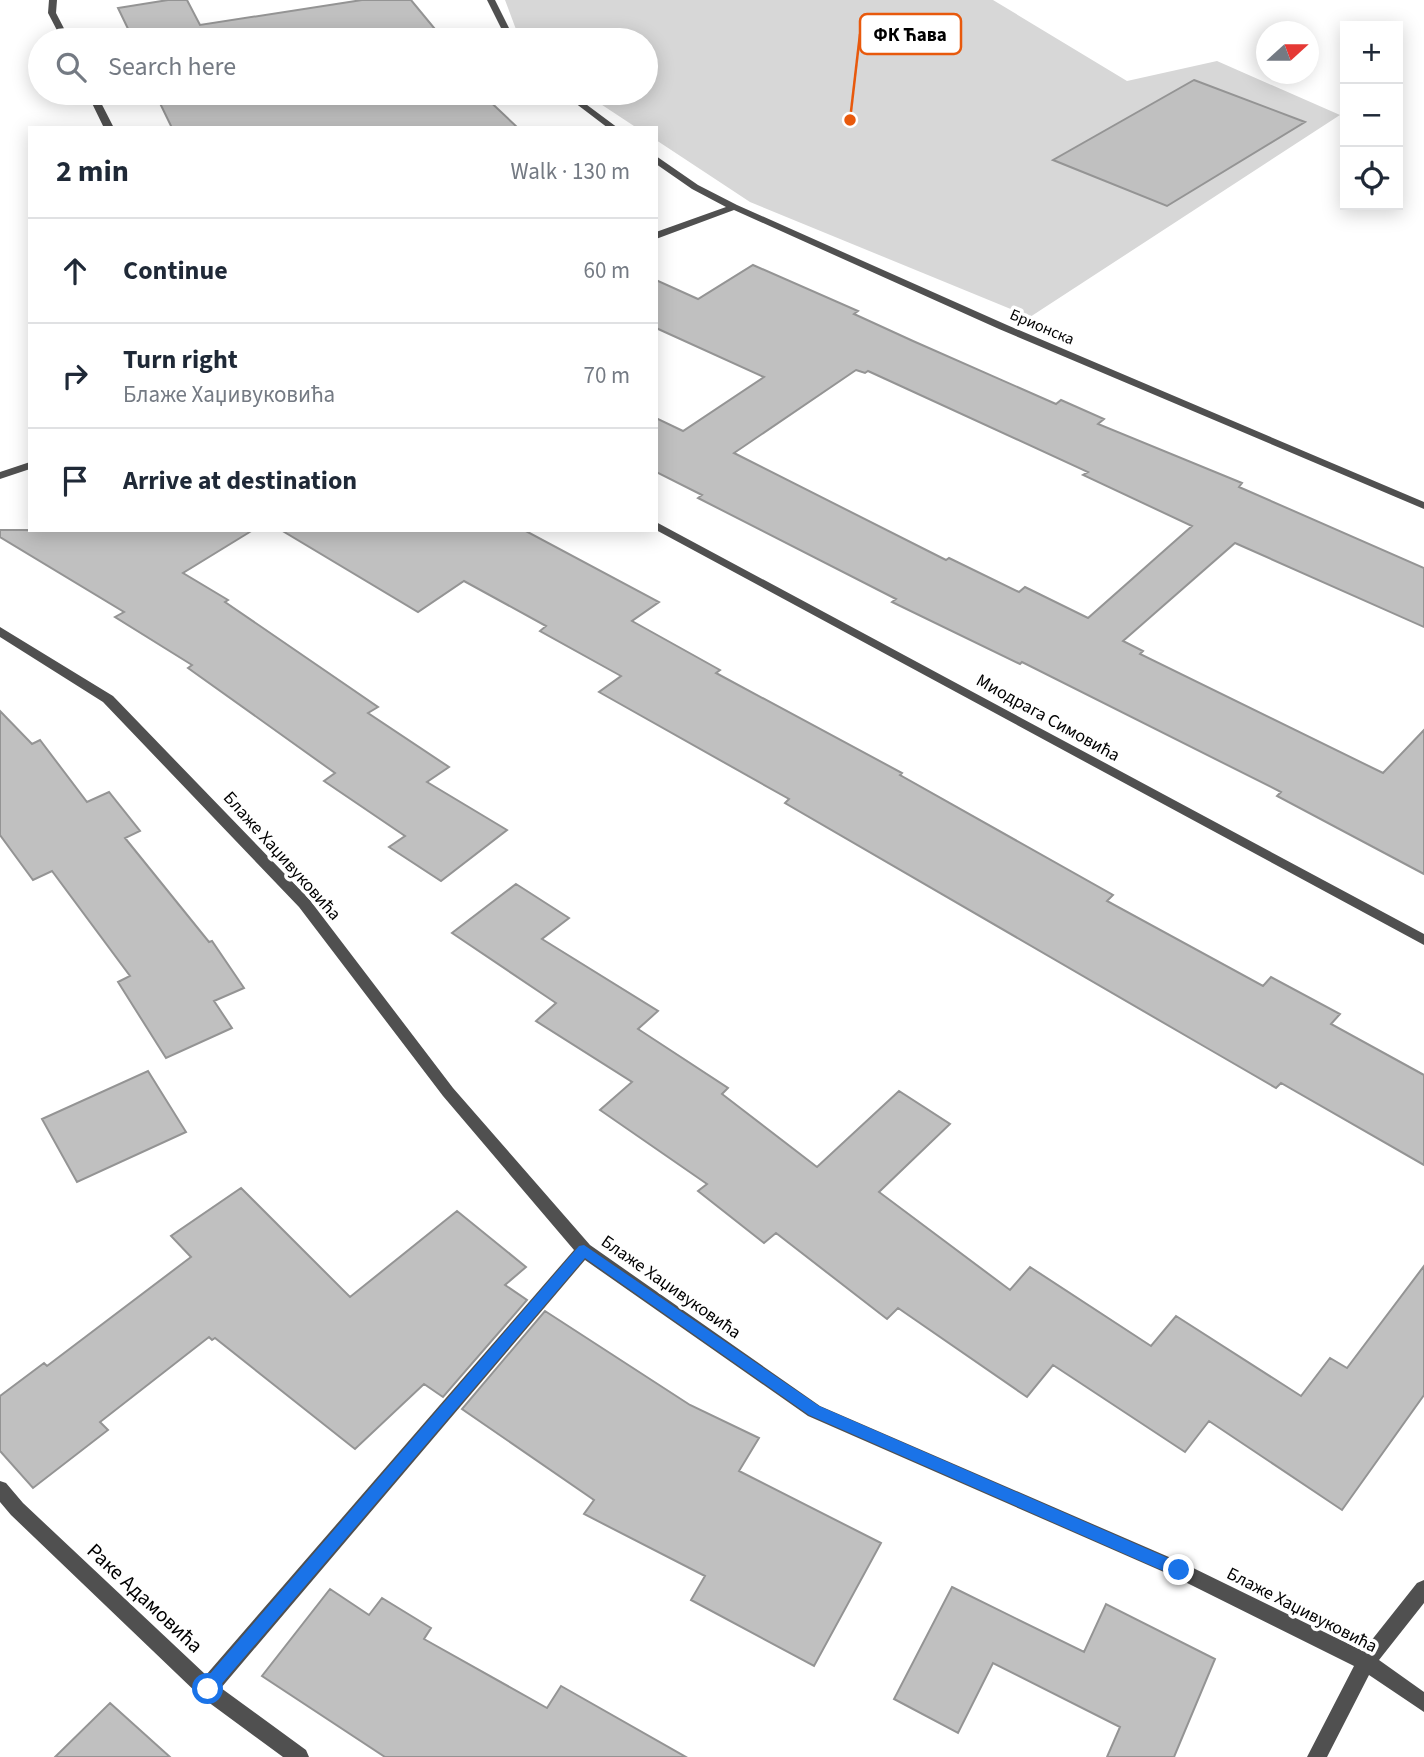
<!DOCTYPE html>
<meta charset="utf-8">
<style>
body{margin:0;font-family:"Source Sans 3",sans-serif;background:#f2f2f3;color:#1f2937}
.controls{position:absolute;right:21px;top:21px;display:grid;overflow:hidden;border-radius:0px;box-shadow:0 4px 18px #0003}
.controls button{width:63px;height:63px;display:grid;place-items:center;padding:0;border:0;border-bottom:2px solid #e0e1e3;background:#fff;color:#1f2937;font:35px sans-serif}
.compass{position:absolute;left:1256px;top:21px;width:63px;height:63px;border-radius:50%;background:#fff;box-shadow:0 4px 18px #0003;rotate:69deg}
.stop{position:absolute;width:21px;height:21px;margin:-16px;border:5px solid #1a73e8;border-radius:50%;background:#fff}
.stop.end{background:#1a73e8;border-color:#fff;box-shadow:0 2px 7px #0008}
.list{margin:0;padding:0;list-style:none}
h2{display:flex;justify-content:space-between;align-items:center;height:91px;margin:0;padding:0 28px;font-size:30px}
h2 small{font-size:23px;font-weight:400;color:#747a83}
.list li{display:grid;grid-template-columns:46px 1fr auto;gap:21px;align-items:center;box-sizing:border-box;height:105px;padding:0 28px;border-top:2px solid #e0e1e3}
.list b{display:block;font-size:26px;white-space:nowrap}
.list p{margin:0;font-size:23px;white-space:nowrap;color:#747a83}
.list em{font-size:23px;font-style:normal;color:#747a83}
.icon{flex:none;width:38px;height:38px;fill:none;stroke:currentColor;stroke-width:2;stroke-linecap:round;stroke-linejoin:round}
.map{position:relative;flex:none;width:1424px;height:1757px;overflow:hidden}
.search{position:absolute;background:#fff;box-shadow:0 4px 18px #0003;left:28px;top:28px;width:630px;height:77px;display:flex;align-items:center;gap:18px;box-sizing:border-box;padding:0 24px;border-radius:38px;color:#747a83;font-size:26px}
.panel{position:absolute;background:#fff;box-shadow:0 4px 18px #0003;left:28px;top:126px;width:630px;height:406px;border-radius:0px}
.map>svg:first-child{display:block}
</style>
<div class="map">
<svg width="1424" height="1757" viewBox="0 0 1424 1757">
<rect width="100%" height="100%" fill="#fff"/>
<path fill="#d7d7d7" d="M505,0H993L1127,81L1217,61L1340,115L1030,317L750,202L656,140V128H637L584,93H646V40H520Z"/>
<path fill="#c0c0c0" stroke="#949494" stroke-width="2" fill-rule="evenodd" d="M168,0H187L200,25L362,0H411L444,40H130L128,36L131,35L118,8Z
M1194,80L1305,122L1167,206L1053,160Z
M155,93H481L518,128H172Z
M753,265L858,311L854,314L913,341L1056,404L1061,400L1104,419L1098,424L1242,483L1239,487L1424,568V627L1235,543L1123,641L1143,651L1140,654L1383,773L1424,730V874L1277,796L1281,792L1022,662L1020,664L892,602L896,599L698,498L702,495L656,472V418L683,431L764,377L656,328V280L698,299ZM856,370L865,373L868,371L1088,472L1083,475L1192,526L1088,618L1025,587L1019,592L949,558L946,560L734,453Z
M0,530H253L183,573L228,600L225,602L378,707L368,713L449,767L427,782L507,830L441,881L389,847L405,836L324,781L335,773L188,668L192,665L115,617L124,612L0,537Z
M281,530H524L659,602L632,621L720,670L716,673L902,773L900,775L1113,895L1107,901L1263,986L1271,977L1340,1014L1331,1024L1424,1075V1165L1281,1083L1276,1088L1207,1048L785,803L789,799L599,692L621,676L540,631L546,626L464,581L418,612Z
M0,711L32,744L40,740L87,802L109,792L140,831L125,838L209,942L212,941L244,988L214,1001L232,1028L166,1058L118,982L130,976L52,871L33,880L0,835Z
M516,884L569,918L542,939L658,1011L638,1029L728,1088L722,1094L817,1167L899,1091L950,1124L879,1192L1010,1290L1030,1267L1151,1346L1176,1316L1301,1396L1330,1358L1347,1368L1424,1266V1395L1342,1510L1209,1421L1185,1452L1053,1365L1027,1397L898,1308L887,1319L776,1233L764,1243L698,1191L707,1184L600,1110L632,1082L536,1021L556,1003L452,933Z
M148,1071L186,1132L77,1182L42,1119Z
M241,1188L350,1297L457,1211L526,1267L505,1285L527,1300L443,1397L424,1384L355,1449L215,1338L212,1340L209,1337L100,1422L108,1430L33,1488L0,1451V1396L44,1363L47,1366L191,1257L171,1236Z
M545,1311L690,1405L759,1438L739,1471L881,1543L814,1666L691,1600L705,1576L584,1514L594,1500L462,1409Z
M952,1587L1084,1652L1106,1604L1215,1659L1174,1757H1107L1120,1727L993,1663L958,1733L894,1699Z
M330,1589L369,1615L382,1598L431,1628L424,1639L547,1708L561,1686L686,1757H385L262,1676Z
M110,1703L170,1757H55Z"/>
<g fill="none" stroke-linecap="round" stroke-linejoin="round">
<path fill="#505050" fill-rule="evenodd" d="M49,0H57L56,13L70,40H62L48,13Z
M487,0H495L515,40H507Z
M87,93H96L114,128H104Z
M562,93H571L618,128H608Z
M656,156L698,185L737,205L1007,325L1424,502V509L999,329L734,210L656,239V232L726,207L692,189L656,164Z
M30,462V469L0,479V472Z
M656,522L1424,934V945L656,530Z
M0,627L113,696L309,899L453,1088L590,1245L820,1406L1185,1564L1363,1651L1417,1583L1424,1580V1603L1379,1660L1424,1692V1712L1369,1675L1327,1757H1307L1354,1666L1173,1576L808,1416L585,1260L221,1688L306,1750L309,1757H283L200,1696L11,1515L0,1502V1481L6,1483L23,1503L206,1675L574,1250L443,1096L299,907L103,702L0,637Z"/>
</g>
<path fill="#1a73e8" d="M584,1245L819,1406L1184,1565V1575H1173L809,1415L585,1258L213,1694H202V1683L579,1246Z"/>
<g text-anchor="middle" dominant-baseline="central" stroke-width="7" stroke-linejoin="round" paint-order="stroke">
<g font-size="16" fill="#000" stroke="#fff">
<text transform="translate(1042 327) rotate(23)">Брионска</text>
</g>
<g font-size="18" fill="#000" stroke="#fff">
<text transform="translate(1048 718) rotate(29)">Миодрага Симовића</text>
<text transform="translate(282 856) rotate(48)">Блаже Хаџивуковића</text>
<text transform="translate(671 1287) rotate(35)">Блаже Хаџивуковића</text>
<text transform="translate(1302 1610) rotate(27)">Блаже Хаџивуковића</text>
</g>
<g font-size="21" fill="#000" stroke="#fff">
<text transform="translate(145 1598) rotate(43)">Раке Адамовића</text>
</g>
</g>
<path fill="none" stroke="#e8590c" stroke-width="2.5" d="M850 120L860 34"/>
<circle fill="#e8590c" stroke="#fff" stroke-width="2.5" cx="850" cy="120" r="7"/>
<rect fill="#fff" stroke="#e8590c" stroke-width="2.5" x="860" y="14" width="101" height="40" rx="7"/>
<g font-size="19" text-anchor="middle" font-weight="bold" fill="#000">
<text x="910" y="41">ФК Ћава</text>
</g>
</svg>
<div class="controls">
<button>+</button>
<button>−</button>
<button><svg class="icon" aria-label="locate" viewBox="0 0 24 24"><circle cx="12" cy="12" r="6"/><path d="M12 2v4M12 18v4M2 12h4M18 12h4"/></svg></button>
</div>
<svg class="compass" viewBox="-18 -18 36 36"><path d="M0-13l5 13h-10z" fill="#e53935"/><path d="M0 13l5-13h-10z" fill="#747a83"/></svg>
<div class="stop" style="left:208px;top:1689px"></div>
<div class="stop end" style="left:1179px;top:1570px"></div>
<div class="search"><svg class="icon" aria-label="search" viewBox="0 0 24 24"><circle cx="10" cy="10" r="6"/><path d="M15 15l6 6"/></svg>Search here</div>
<section class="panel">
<h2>2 min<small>Walk · 130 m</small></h2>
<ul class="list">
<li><svg class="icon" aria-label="ahead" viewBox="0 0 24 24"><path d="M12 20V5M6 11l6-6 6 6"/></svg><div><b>Continue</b></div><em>60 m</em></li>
<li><svg class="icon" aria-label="right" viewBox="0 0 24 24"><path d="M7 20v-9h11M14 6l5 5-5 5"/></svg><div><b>Turn right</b><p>Блаже Хаџивуковића</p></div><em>70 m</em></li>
<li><svg class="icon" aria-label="arrive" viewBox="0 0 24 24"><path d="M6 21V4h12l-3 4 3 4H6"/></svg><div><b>Arrive at destination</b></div></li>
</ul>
</section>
</div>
